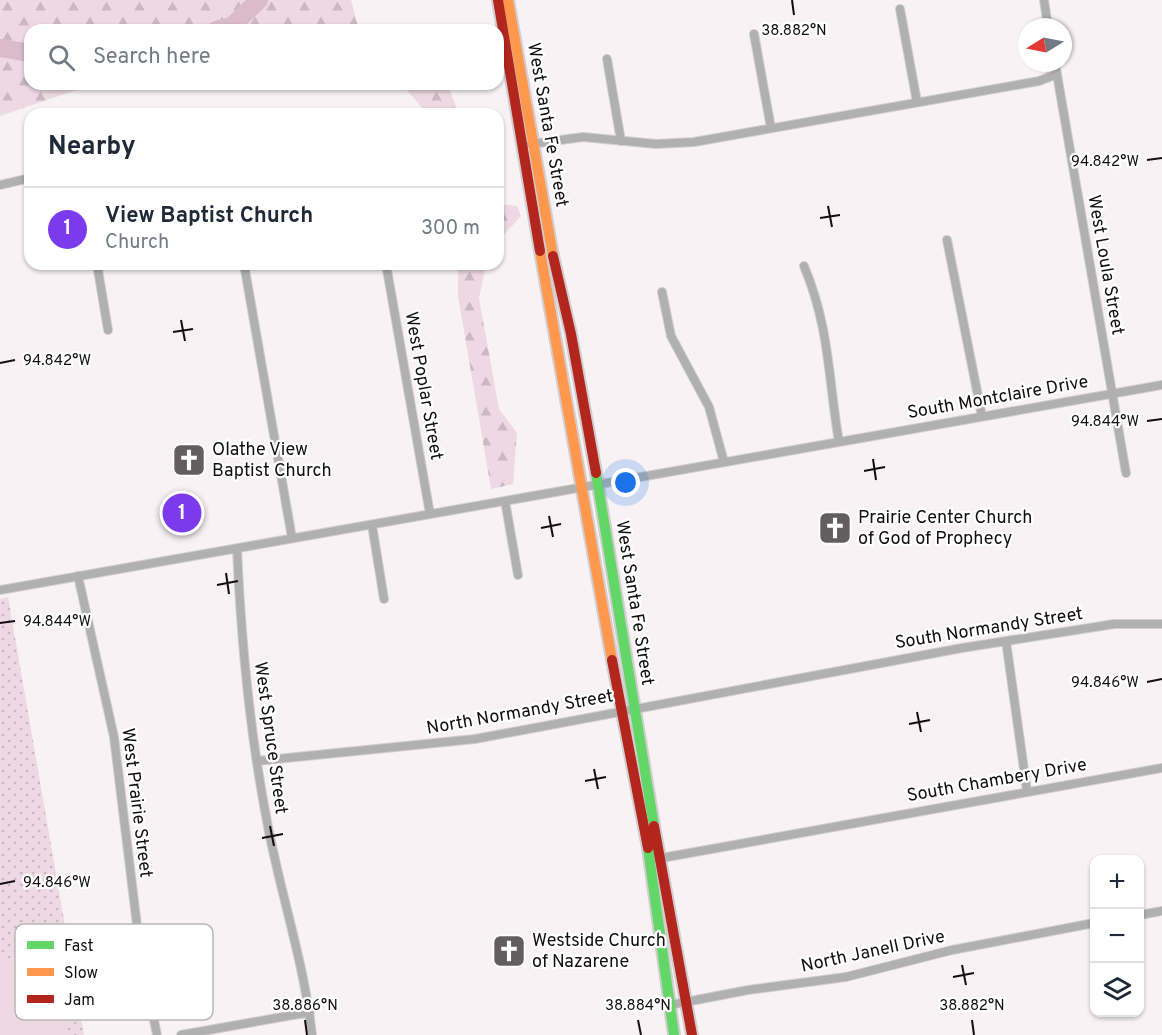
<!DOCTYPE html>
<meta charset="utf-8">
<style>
body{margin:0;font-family:Overpass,sans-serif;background:#f2f2f3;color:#1f2937}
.controls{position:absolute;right:18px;bottom:18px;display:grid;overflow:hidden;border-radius:12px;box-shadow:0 2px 4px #0004}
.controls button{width:54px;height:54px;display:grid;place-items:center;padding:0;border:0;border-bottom:2px solid #e0e1e3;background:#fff;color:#1f2937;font:30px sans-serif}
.compass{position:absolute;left:1018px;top:18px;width:54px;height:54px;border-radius:50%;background:#fff;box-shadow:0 2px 4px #0004;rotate:260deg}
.you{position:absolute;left:626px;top:483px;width:21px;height:21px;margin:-15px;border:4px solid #fff;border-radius:50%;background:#1a73e8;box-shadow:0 0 0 9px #1a73e833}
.badge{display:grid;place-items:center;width:39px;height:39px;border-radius:50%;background:#7c3aed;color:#fff;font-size:20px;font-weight:700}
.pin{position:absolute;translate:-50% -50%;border:3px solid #fff;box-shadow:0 2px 6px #0006}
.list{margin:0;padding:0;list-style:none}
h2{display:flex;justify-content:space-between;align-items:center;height:78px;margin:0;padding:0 24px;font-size:26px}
h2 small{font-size:20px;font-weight:400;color:#747a83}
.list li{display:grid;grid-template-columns:39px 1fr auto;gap:18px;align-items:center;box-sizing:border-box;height:84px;padding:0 24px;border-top:2px solid #e0e1e3}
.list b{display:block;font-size:22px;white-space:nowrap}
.list p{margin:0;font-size:20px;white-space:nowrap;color:#747a83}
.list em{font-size:20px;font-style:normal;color:#747a83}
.icon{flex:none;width:33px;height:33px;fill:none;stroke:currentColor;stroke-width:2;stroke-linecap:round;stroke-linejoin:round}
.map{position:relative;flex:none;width:1162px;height:1035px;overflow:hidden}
.search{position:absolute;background:#fff;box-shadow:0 2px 4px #0004;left:24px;top:24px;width:480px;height:66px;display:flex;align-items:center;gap:15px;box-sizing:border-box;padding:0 21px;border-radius:18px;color:#747a83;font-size:22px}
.panel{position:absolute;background:#fff;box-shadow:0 2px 4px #0004;left:24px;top:108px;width:480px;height:162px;border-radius:18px}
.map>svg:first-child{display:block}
</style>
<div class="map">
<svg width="1162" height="1035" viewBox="0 0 1162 1035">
<defs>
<pattern id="green-dots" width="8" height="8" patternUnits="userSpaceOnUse" patternTransform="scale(1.5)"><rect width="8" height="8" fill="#eed9e3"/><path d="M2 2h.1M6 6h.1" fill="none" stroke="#cbb9c2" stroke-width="1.8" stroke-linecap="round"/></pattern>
<pattern id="forest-firs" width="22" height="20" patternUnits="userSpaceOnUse" patternTransform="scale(1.5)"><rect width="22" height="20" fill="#eed9e3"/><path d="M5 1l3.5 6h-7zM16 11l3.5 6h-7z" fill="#cbb9c2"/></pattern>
</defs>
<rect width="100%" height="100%" fill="#f8f2f5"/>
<path fill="url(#green-dots)" d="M8,597L84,1035H0V599Z"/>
<path fill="url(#forest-firs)" d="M0,0H351L359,30H30V84H94L0,116Z
M402,84H454L450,91L459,114H427Z
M498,204L517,206L521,216L498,241Z
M458,264H486L479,298L499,409L517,433L513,484L491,489L458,296Z"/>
<path fill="#eed9e3" d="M52,952L68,1035H0V962Z"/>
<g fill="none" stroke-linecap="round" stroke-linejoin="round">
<path stroke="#d9bbc9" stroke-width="18" d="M216,30L232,26L259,0
M0,48L30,53"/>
<defs>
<path id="street" d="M1044,0L1048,27
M900,9L917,102
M754,34L771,128
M607,59L621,141
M1055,63L1126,473
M531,144L583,137L656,144L694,142L1039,81L1057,74
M0,185L30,178
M947,240L982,416
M97,264L108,330
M244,264L292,538
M386,264L430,514
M804,266C830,328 828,378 839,442
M662,292L671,336L709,407L724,462
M505,501L518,575
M372,525L384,599
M237,548C241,638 249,727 266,816C279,890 304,960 312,1035
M78,576L114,737L141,958L157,1035
M0,590L1162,385
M1006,641L1027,791
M257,761L475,739L962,648L1114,624H1162
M656,859L1162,768
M1140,915L1162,911
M670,1005L748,990L846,977L952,950L1094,923
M181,1035L310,1012"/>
<path id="fast" d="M596,473L654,826
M648,848L674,1035"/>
<path id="slow" d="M508,0L553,256
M540,251L612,660"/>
<path id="jam" d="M498,0L540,251
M553,256L571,334L596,473
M612,660L648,848
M654,826L692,1035"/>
</defs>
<use href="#street" stroke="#d2ced0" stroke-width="10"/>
<use href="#fast" stroke="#d2ced0" stroke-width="14"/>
<use href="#slow" stroke="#d2ced0" stroke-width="14"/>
<use href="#jam" stroke="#d2ced0" stroke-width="14"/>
<use href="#street" stroke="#b1b0b0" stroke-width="8"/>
<use href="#fast" stroke="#63d668" stroke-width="10"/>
<use href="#slow" stroke="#ff974d" stroke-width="10"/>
<use href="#jam" stroke="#b3261e" stroke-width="10"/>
</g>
<path fill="none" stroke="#120e10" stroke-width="2" d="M792,0L794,15M1147,160L1162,158M828,206L832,227M820,218L840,215M181,320L185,341M173,332L193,329M0,363L15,360M1147,421L1162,419M873,459L876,480M864,471L885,467M549,516L553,537M541,528L561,524M226,573L229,594M217,585L238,581M0,623L15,621M1147,682L1162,679M917,712L921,732M909,724L930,720M594,769L598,789M585,781L606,777M270,826L274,846M262,838L283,834M0,884L15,881M962,965L966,985M953,977L974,973M305,1020L307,1035M638,1020L641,1035M972,1020L974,1035"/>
<defs>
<symbol id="church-square" viewBox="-11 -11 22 22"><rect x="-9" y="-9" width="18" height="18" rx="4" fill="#625e60" stroke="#fff"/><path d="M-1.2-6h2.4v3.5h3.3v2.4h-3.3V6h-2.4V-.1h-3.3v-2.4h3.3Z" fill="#fff"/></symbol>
</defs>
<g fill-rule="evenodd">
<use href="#church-square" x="170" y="441" width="38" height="38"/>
<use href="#church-square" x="816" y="509" width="38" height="38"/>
<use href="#church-square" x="490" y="932" width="38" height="38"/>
</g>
<g text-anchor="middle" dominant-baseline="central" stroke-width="4.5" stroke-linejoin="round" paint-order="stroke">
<g font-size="18" fill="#120e10" stroke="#fff">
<text transform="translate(547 125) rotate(80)">West Santa Fe Street</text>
<text transform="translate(1105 265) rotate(80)">West Loula Street</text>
<text transform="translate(423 386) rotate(80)">West Poplar Street</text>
<text transform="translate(998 398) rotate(-10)">South Montclaire Drive</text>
<text transform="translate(634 603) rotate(81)">West Santa Fe Street</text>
<text transform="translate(989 629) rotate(-9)">South Normandy Street</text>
<text transform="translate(520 713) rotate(-10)">North Normandy Street</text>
<text transform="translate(270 738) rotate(82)">West Spruce Street</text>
<text transform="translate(997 781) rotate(-10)">South Chambery Drive</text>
<text transform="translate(136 803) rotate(83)">West Prairie Street</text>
<text transform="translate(873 952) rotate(-12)">North Janell Drive</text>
</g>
<g font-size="18" fill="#120e10" stroke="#fff" text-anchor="start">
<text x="212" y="450">Olathe View<tspan x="212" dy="21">Baptist Church</tspan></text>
<text x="858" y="518">Prairie Center Church<tspan x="858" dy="21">of God of Prophecy</tspan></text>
<text x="532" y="941">Westside Church<tspan x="532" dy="21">of Nazarene</tspan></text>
</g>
</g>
<rect x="15" y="924" width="198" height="96" rx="9" fill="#fff" stroke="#b8b7b7" stroke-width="1.5"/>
<rect x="27" y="941" width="27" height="8" fill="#63d668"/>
<rect x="27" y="968" width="27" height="8" fill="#ff974d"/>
<rect x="27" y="995" width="27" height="8" fill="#b3261e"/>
<g font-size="16" fill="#120e10">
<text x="64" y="951">Fast</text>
<text x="64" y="978">Slow</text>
<text x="64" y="1005">Jam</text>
</g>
<g font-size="15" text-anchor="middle" fill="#120e10" stroke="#fff" stroke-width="4.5" stroke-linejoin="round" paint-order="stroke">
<text x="794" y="35">38.882°N</text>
<text x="1105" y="166">94.842°W</text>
<text x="57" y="365">94.842°W</text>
<text x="1105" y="426">94.844°W</text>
<text x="57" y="626">94.844°W</text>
<text x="1105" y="687">94.846°W</text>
<text x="57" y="887">94.846°W</text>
<text x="305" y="1010">38.886°N</text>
<text x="638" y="1010">38.884°N</text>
<text x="972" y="1010">38.882°N</text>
</g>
</svg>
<div class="controls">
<button>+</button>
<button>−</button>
<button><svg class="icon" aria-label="layers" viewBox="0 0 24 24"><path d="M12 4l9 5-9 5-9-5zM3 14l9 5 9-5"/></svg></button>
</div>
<svg class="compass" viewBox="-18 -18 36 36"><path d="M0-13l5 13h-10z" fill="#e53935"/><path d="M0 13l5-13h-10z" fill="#747a83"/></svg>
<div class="you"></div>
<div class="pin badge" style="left:182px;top:513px">1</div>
<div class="search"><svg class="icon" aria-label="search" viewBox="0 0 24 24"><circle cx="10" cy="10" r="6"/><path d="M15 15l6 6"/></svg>Search here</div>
<section class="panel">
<h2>Nearby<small></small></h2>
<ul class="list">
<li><span class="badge">1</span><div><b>View Baptist Church</b><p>Church</p></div><em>300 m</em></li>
</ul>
</section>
</div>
